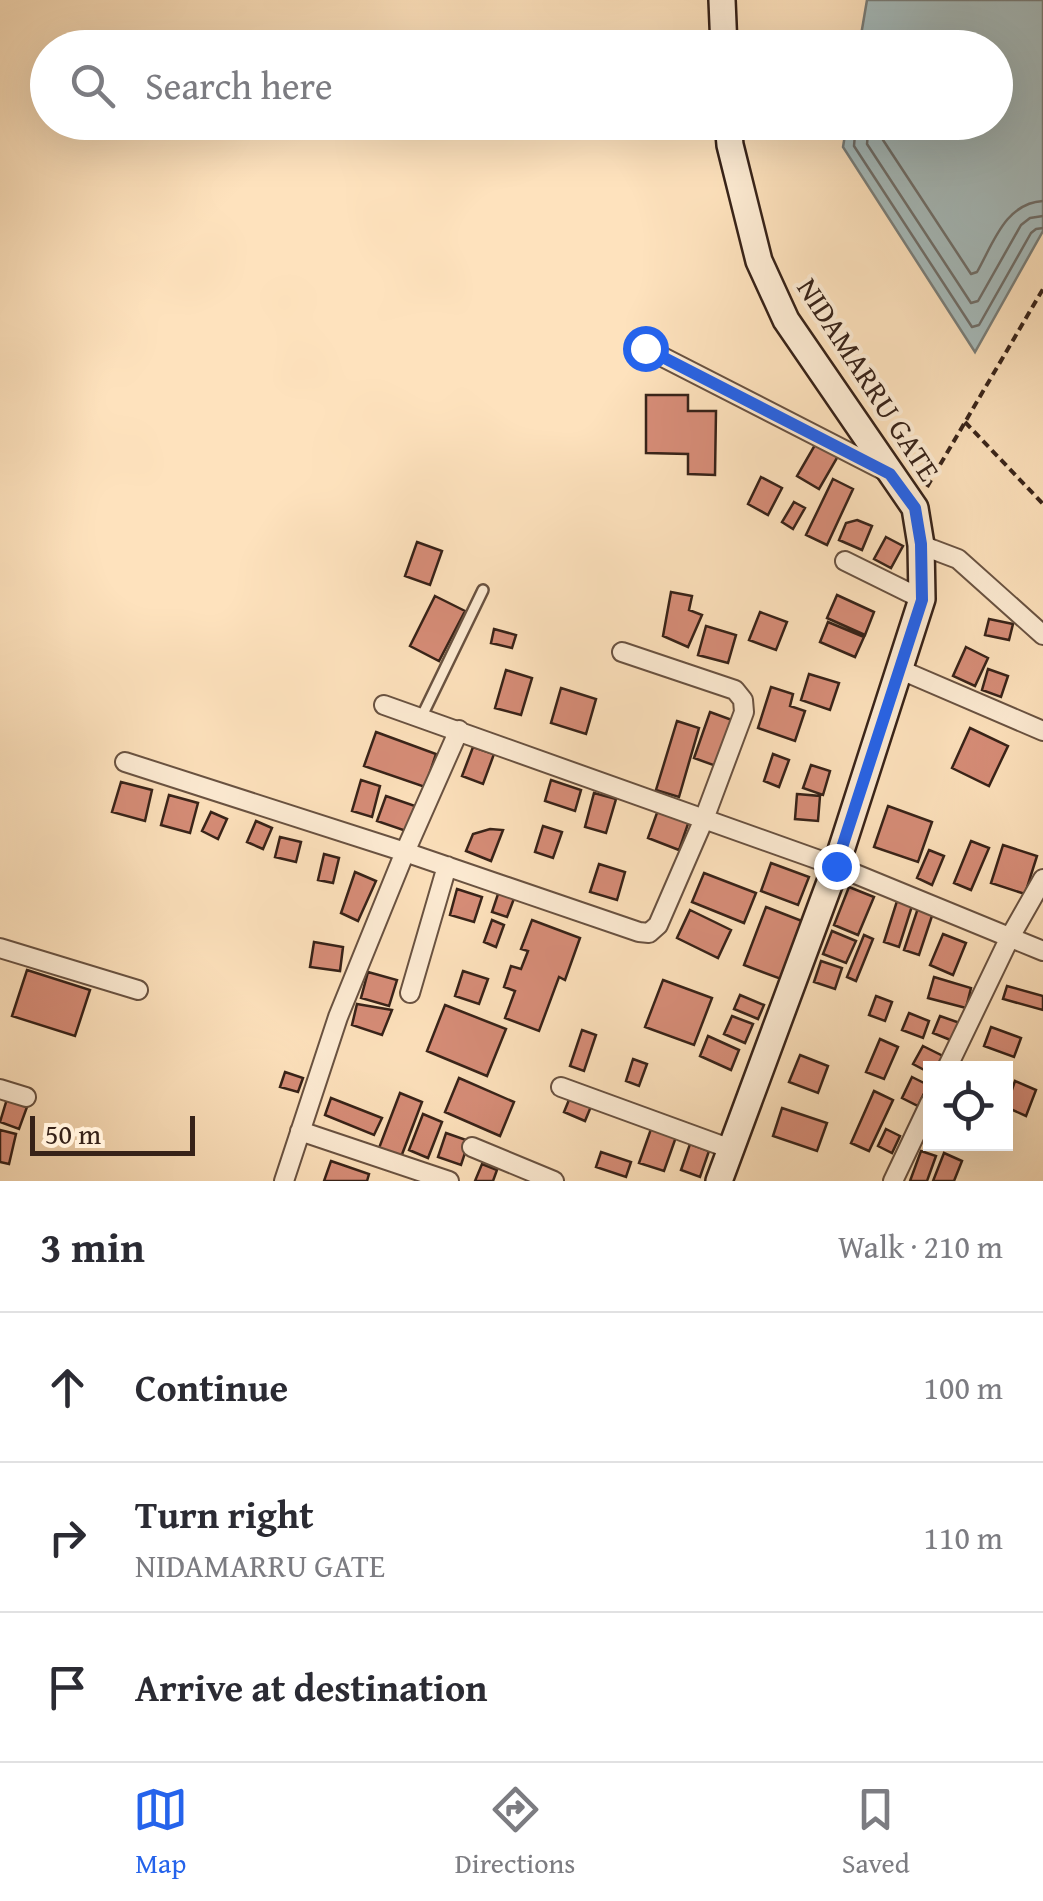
<!DOCTYPE html>
<meta charset="utf-8">
<style>
body{margin:0;font-family:"Gentium Book Plus",serif;background:#f7f7f7;color:#2b2b33}
.controls{position:absolute;right:30px;bottom:30px;display:grid;overflow:hidden;border-radius:0px;box-shadow:0 10px 40px #0002}
.controls button{width:90px;height:90px;display:grid;place-items:center;padding:0;border:0;border-bottom:2px solid #e1e1e2;background:#fff;color:#2b2b33;font:50px sans-serif}
.scale{position:absolute;left:30px;bottom:25px;width:165px;box-sizing:border-box;padding-left:10px;border:5px solid #372218;border-top:0;font-size:28px;line-height:35px;white-space:nowrap;color:#372218;-webkit-text-stroke:8px #feecd4;paint-order:stroke}
.stop{position:absolute;width:30px;height:30px;margin:-22px;border:8px solid #2563eb;border-radius:50%;background:#fff}
.stop.end{background:#2563eb;border-color:#fff;box-shadow:0 2px 10px #0008}
.list{margin:0;padding:0;list-style:none}
h2{display:flex;justify-content:space-between;align-items:center;height:130px;margin:0;padding:0 40px;font-size:42px}
h2 small{font-size:32px;font-weight:400;color:#7c7c81}
.list li{display:grid;grid-template-columns:65px 1fr auto;gap:30px;align-items:center;box-sizing:border-box;height:150px;padding:0 40px;border-top:2px solid #e1e1e2}
.list b{display:block;font-size:38px;white-space:nowrap}
.list p{margin:0;font-size:32px;white-space:nowrap;color:#7c7c81}
.list em{font-size:32px;font-style:normal;color:#7c7c81}
.icon{flex:none;width:55px;height:55px;fill:none;stroke:currentColor;stroke-width:2;stroke-linecap:round;stroke-linejoin:round}
.map{position:relative;flex:none;width:1043px;height:1181px;overflow:hidden}
.search{position:absolute;background:#fff;box-shadow:0 10px 40px #0002;left:30px;right:30px;top:30px;height:110px;display:flex;align-items:center;gap:25px;box-sizing:border-box;padding:0 35px;border-radius:55px;color:#7c7c81;font-size:38px}
.sheet{height:580px;background:#fff}
nav{display:flex;justify-content:space-around;align-items:center;box-sizing:border-box;height:140px;border-top:2px solid #e1e1e2;background:#fff;font-size:28px;color:#7c7c81}
nav a{display:grid;justify-items:center;gap:5px}
nav .on{color:#2563eb}
.map>svg:first-child{display:block}
</style>
<div class="map">
<svg width="1043" height="1181" viewBox="0 0 1043 1181">
<rect width="100%" height="100%" fill="#fee2bd"/>
<filter id="stains"><feTurbulence type="fractalNoise" baseFrequency=".002" numOctaves="4"/><feColorMatrix values="0 0 0 0 .2 0 0 0 0 .09 0 0 0 0 .02 0 0 0 .5 -.17"/></filter>
<radialGradient id="worn" r=".72"><stop offset=".6" stop-color="#630" stop-opacity="0"/><stop offset="1" stop-color="#630" stop-opacity=".3"/></radialGradient>
<path fill="#a5bbbc" stroke="#797e7a" stroke-width="2.5" d="M867,0H1043V231L975,352L843,147L847,123L996,122V48L859,47Z"/>
<g fill="none" stroke-linecap="round" stroke-linejoin="round">
<path stroke="#6e6e6a" stroke-width="2.5" d="M856,122L854,146L972,327L979,325L1031,233L1036,229L1043,228
M869,122L867,144L971,303L978,301L1021,225L1030,218L1043,216
M884,122L883,140L971,274L977,272C993,244 1005,203 1043,201"/>
</g>
<path fill="#d78d78" stroke="#372218" stroke-width="2.5" d="M646,395H688V411H716L715,475L688,474V454L646,453Z
M819,438L841,451L819,489L797,476Z
M761,477L782,488L768,515L748,504Z
M833,479L853,489L827,545L806,535Z
M794,502L805,508L793,529L782,522Z
M857,520L872,526L862,550L839,540L846,523Z
M886,537L903,546L891,568L874,559Z
M417,542L442,551L430,585L405,576Z
M671,592L692,596L689,610L702,615L688,647L663,636Z
M837,595L874,612L865,635L827,618Z
M435,596L465,611L439,661L410,646Z
M760,612L787,622L776,650L749,640Z
M989,619L1013,624L1009,640L985,635Z
M828,622L864,637L855,657L820,642Z
M706,626L736,635L728,663L698,655Z
M494,629L516,635L512,648L491,643Z
M966,647L988,658L975,686L953,676Z
M988,669L1008,676L1001,697L982,690Z
M506,670L532,678L521,715L495,708Z
M809,674L839,683L830,710L801,700Z
M771,687L793,694L790,706L805,711L795,741L758,728Z
M561,688L596,699L586,734L551,723Z
M710,712L732,720L716,766L694,758Z
M677,721L699,728L679,797L656,790Z
M970,728L1008,746L989,786L952,768Z
M376,732L436,754L425,787L364,766Z
M473,747L494,754L483,784L462,776Z
M773,754L789,760L779,787L764,781Z
M811,765L830,771L823,795L803,788Z
M361,780L380,786L372,817L352,811Z
M551,780L581,790L575,811L545,801Z
M121,782L152,790L145,821L112,812Z
M594,793L616,799L606,833L585,827Z
M797,794L820,796L818,821L795,819Z
M169,795L198,803L190,833L161,825Z
M386,796L415,806L406,831L377,821Z
M888,806L932,822L918,862L874,847Z
M658,810L689,821L679,850L648,838Z
M211,812L227,819L218,839L202,831Z
M256,821L272,828L263,849L247,842Z
M543,826L562,832L553,858L535,852Z
M490,829L503,830L491,861L466,851L473,834Z
M280,837L301,842L296,862L275,857Z
M971,841L989,848L971,890L954,883Z
M1003,845L1037,856L1025,894L991,883Z
M929,850L944,856L932,885L917,878Z
M324,854L339,858L333,883L318,880Z
M771,863L809,877L798,905L761,891Z
M599,864L625,872L617,900L590,892Z
M355,872L376,881L358,921L341,913Z
M704,873L756,893L744,923L692,902Z
M849,887L874,897L858,935L834,925Z
M457,889L482,897L474,922L450,915Z
M499,891L515,896L507,917L492,912Z
M897,901L912,906L899,947L884,942Z
M766,907L802,921L781,979L744,965Z
M918,908L933,913L919,955L904,950Z
M690,910L731,930L718,958L677,938Z
M492,920L504,925L496,947L484,942Z
M532,920L580,938L565,980L559,977L539,1031L505,1018L515,991L504,987L511,966L521,969L528,951L521,949Z
M832,931L856,941L846,963L823,954Z
M943,934L966,943L953,975L930,965Z
M864,935L873,939L856,981L847,977Z
M314,942L343,947L340,971L310,967Z
M821,961L842,968L835,989L814,982Z
M27,970L90,990L75,1036L12,1016Z
M463,971L488,979L479,1004L455,996Z
M368,972L397,980L389,1006L361,998Z
M934,977L971,988L966,1008L928,998Z
M663,980L712,998L694,1045L645,1027Z
M1007,986L1043,996V1010L1003,999Z
M740,995L764,1005L758,1019L734,1009Z
M876,996L892,1002L885,1021L869,1015Z
M357,1004L392,1010L382,1035L352,1025Z
M445,1005L506,1029L487,1076L427,1051Z
M909,1013L929,1021L923,1038L902,1030Z
M732,1016L753,1024L745,1043L724,1034Z
M940,1016L960,1023L953,1041L933,1033Z
M991,1027L1021,1038L1014,1057L984,1046Z
M582,1030L596,1035L584,1071L570,1066Z
M708,1036L739,1050L731,1070L700,1056Z
M880,1039L898,1047L884,1079L866,1072Z
M923,1046L943,1056L936,1068H930V1073L913,1064Z
M800,1055L828,1066L818,1093L789,1082Z
M633,1059L647,1064L639,1086L626,1081Z
M285,1072L303,1078L298,1092L280,1087Z
M912,1077L928,1085L918,1106L902,1098Z
M459,1078L514,1102L500,1136L445,1112Z
M1015,1081L1036,1090L1026,1116L1006,1107Z
M874,1091L893,1100L869,1151L851,1143Z
M400,1093L422,1102L401,1157L379,1148Z
M571,1095L592,1104L585,1121L564,1112Z
M331,1098L382,1118L374,1135L325,1115Z
M7,1099L27,1107L19,1129L0,1122Z
M782,1108L827,1123L817,1151L773,1136Z
M423,1114L442,1122L428,1158L409,1150Z
M651,1129L676,1137L664,1171L639,1163Z
M886,1129L900,1136L892,1153L878,1146Z
M0,1130L16,1134L9,1164L0,1162Z
M446,1133L469,1141L461,1165L438,1157Z
M690,1144L709,1151L700,1177L681,1170Z
M921,1151L936,1156L927,1181H910Z
M601,1152L631,1162L626,1177L596,1167Z
M944,1153L962,1161L954,1181H933Z
M331,1161L369,1174L367,1181H324Z
M482,1164L497,1170L493,1181H475Z"/>
<g fill="none" stroke-linecap="round" stroke-linejoin="round">
<defs>
<path id="lane" d="M421,718L483,590"/>
<path id="street" d="M645,348L889,473
M921,545L958,559L1043,635
M845,561L922,599
M901,670L1043,731
M384,705L836,866L1043,951
M125,762L405,852L639,932L649,933L658,925L704,819L744,712L743,700L735,690L622,652
M0,948L138,990
M410,993L447,866
M947,1068L1010,937L1043,879
M561,1087L731,1149
M0,1089L26,1097
M300,1131L449,1181
M472,1147L554,1181
M284,1181L338,1017L405,852L459,730
M893,1181L930,1103"/>
<path id="secondary" d="M722,0L724,48
M719,1181L836,866L922,599L921,545L915,508L786,320L759,261L730,145L728,122"/>
</defs>
<use href="#lane" stroke="#695241" stroke-width="14"/>
<use href="#street" stroke="#695241" stroke-width="22"/>
<use href="#secondary" stroke="#372218" stroke-width="30"/>
<path stroke="#372218" stroke-width="4" stroke-dasharray="8 5" stroke-linecap="butt" d="M965,422L1043,504
M927,487L1043,289"/>
<use href="#lane" stroke="#feecd4" stroke-width="9"/>
<use href="#street" stroke="#feecd4" stroke-width="18"/>
<use href="#secondary" stroke="#feecd4" stroke-width="25"/>
</g>
<g fill="none" stroke-linecap="round" stroke-linejoin="round">
<path stroke="#2563eb" stroke-width="12" d="M645,348L890,474L915,508L921,544L922,600L836,866"/>
</g>
<g text-anchor="middle" dominant-baseline="central" stroke-width="8" stroke-linejoin="round" paint-order="stroke">
<g font-size="30" fill="#372218" stroke="#feecd4">
<text transform="translate(869 379) rotate(57)">NIDAMARRU GATE</text>
</g>
</g>
<rect width="100%" height="100%" filter="url(#stains)"/>
<rect width="100%" height="100%" fill="url(#worn)"/>
</svg>
<div class="controls">
<button><svg class="icon" aria-label="locate" viewBox="0 0 24 24"><circle cx="12" cy="12" r="6"/><path d="M12 2v4M12 18v4M2 12h4M18 12h4"/></svg></button>
</div>
<div class="scale">50 m</div>
<div class="stop" style="left:645px;top:348px"></div>
<div class="stop end" style="left:836px;top:866px"></div>
<div class="search"><svg class="icon" aria-label="search" viewBox="0 0 24 24"><circle cx="10" cy="10" r="6"/><path d="M15 15l6 6"/></svg>Search here</div>
</div>
<section class="sheet">
<h2>3 min<small>Walk · 210 m</small></h2>
<ul class="list">
<li><svg class="icon" aria-label="ahead" viewBox="0 0 24 24"><path d="M12 20V5M6 11l6-6 6 6"/></svg><div><b>Continue</b></div><em>100 m</em></li>
<li><svg class="icon" aria-label="right" viewBox="0 0 24 24"><path d="M7 20v-9h11M14 6l5 5-5 5"/></svg><div><b>Turn right</b><p>NIDAMARRU GATE</p></div><em>110 m</em></li>
<li><svg class="icon" aria-label="arrive" viewBox="0 0 24 24"><path d="M6 21V4h12l-3 4 3 4H6"/></svg><div><b>Arrive at destination</b></div></li>
</ul>
</section>
<nav>
<a class="on"><svg class="icon" aria-label="map" viewBox="0 0 24 24"><path d="M3 6l6-2 6 2 6-2v14l-6 2-6-2-6 2zM9 4v14M15 6v14"/></svg>Map</a>
<a><svg class="icon" aria-label="directions" viewBox="0 0 24 24"><path d="M12 3l9 9-9 9-9-9zM9 14v-3h6M13 9l2 2-2 2"/></svg>Directions</a>
<a><svg class="icon" aria-label="saved" viewBox="0 0 24 24"><path d="M7 4h10v16l-5-4-5 4z"/></svg>Saved</a>
</nav>
